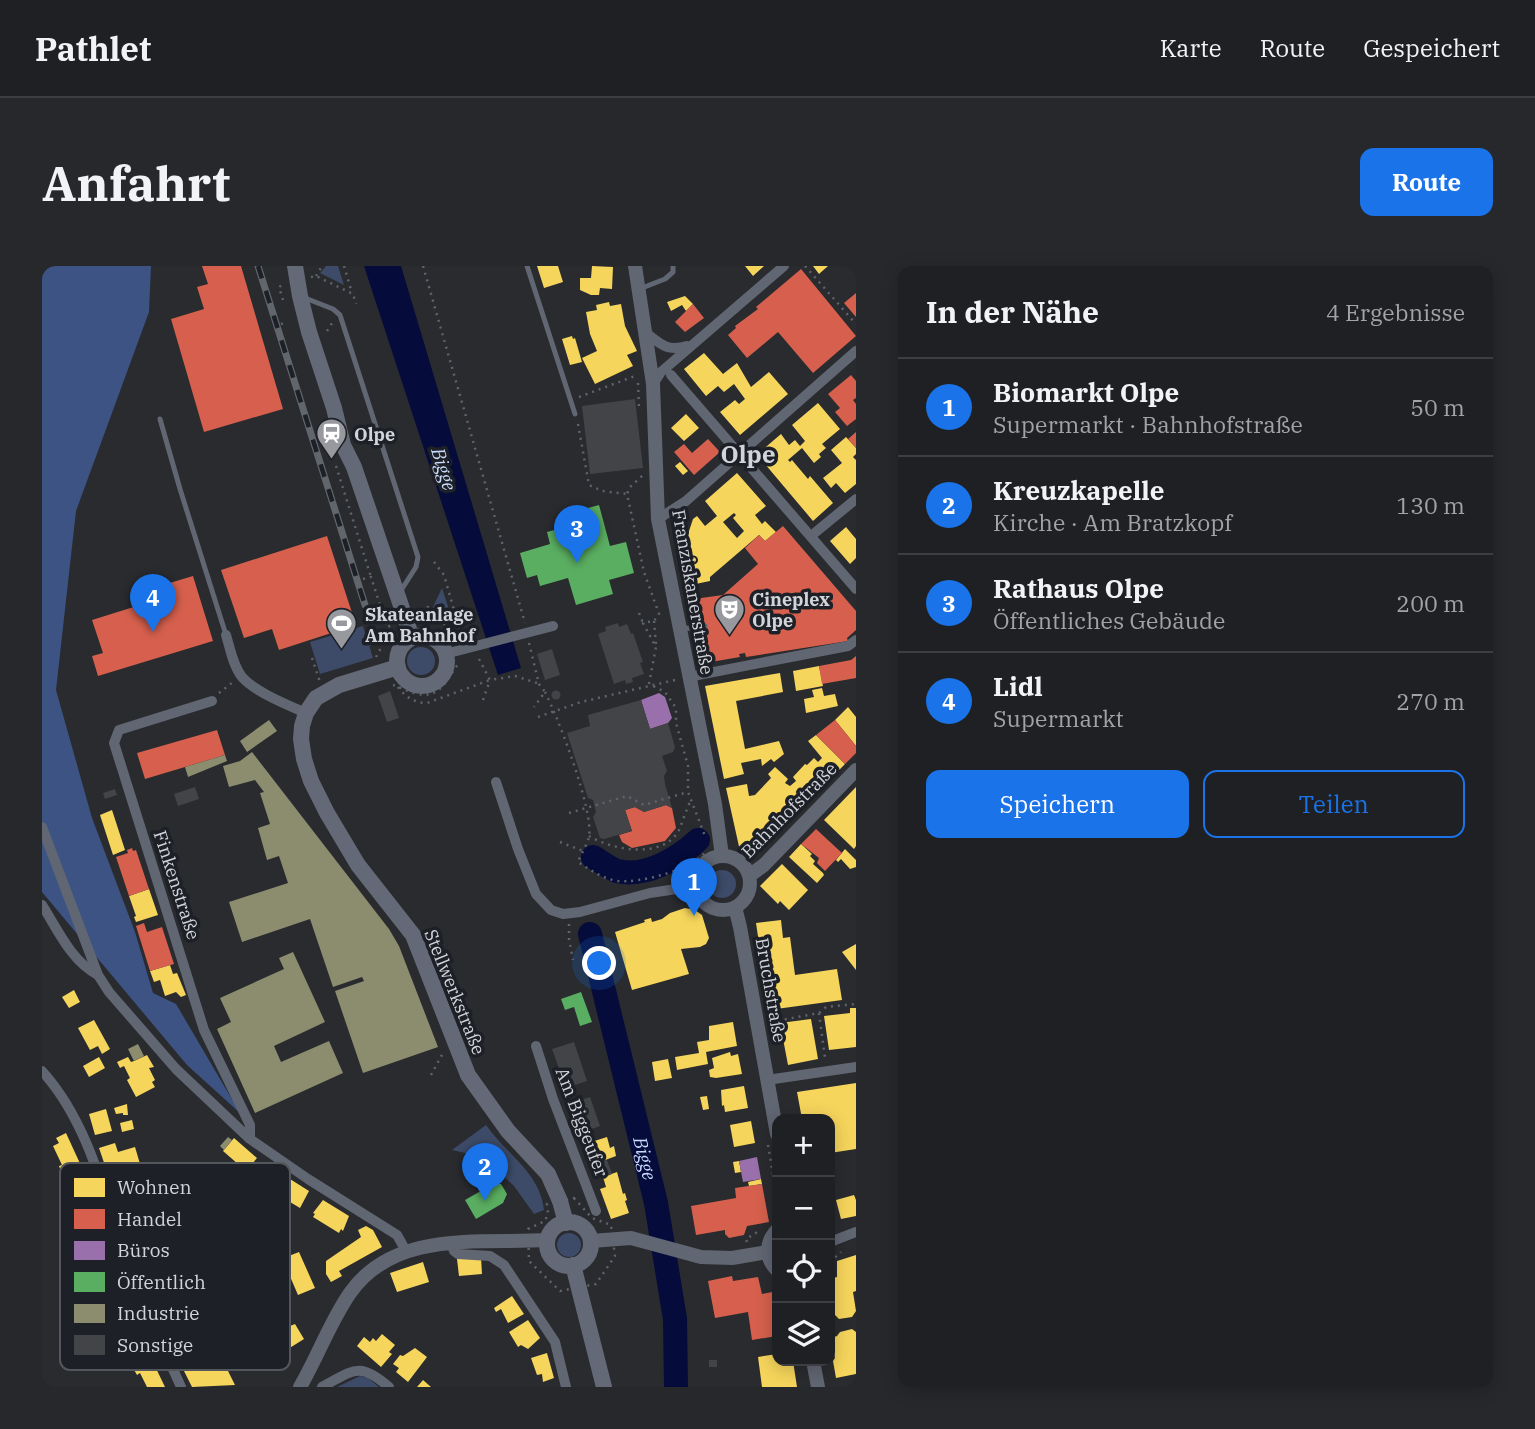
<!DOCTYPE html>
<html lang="de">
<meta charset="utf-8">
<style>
body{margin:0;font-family:"IBM Plex Serif",serif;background:#27282b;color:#f1f3f6}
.controls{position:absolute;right:21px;bottom:21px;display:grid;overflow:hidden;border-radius:14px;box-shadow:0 4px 18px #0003}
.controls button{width:63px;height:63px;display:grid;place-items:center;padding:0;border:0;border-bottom:2px solid #3c3e41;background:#1f2023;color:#f1f3f6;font:35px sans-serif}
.you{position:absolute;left:558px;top:698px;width:24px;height:24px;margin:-18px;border:5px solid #fff;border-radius:50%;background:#1a73e8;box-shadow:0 0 0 10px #1a73e833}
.badge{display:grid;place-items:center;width:46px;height:46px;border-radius:50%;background:#1a73e8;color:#fff;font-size:23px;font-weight:700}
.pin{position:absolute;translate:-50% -58px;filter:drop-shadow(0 2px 4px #0008)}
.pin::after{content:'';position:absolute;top:37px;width:24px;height:21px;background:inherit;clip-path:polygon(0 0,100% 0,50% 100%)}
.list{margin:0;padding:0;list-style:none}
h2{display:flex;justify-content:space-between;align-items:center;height:91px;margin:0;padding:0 28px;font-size:30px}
h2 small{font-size:23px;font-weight:400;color:#a1a3a6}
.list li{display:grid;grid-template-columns:46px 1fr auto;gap:21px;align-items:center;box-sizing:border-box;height:98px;padding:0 28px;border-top:2px solid #3c3e41}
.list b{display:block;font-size:26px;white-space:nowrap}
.list p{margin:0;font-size:23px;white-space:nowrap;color:#a1a3a6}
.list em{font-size:23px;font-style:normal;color:#a1a3a6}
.actions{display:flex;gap:14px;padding:21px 28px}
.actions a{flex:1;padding:16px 0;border:2px solid #1a73e8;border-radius:14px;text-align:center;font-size:24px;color:#1a73e8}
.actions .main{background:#1a73e8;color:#fff}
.icon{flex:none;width:38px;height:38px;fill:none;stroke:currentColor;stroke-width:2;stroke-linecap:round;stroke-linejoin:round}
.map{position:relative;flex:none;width:814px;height:1121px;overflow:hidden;border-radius:14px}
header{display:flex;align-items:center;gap:42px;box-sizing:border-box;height:98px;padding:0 35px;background:#1f2023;border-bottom:2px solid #3c3e41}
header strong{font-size:33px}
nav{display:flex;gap:38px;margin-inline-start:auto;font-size:24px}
.intro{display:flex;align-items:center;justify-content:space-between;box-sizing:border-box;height:168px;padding:0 42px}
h1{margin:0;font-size:49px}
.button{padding:18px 32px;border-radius:14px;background:#1a73e8;color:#fff;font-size:24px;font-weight:700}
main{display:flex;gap:42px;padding:0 42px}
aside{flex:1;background:#1f2023;border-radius:14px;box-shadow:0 4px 18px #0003}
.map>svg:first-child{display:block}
</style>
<header>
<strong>Pathlet</strong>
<nav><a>Karte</a><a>Route</a><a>Gespeichert</a></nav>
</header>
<div class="intro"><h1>Anfahrt</h1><a class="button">Route</a></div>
<main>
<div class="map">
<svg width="814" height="1121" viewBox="0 0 814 1121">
<rect width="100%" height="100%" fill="#292b2f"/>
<path fill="#3d4b68" d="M284,0H296L302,19L278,7Z
M400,322L412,359L400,351L388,347Z
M321,360L331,392L278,408L268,376Z
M365 395a14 14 0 1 1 28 0a14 14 0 1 1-28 0Z
M666 618a14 14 0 1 1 28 0a14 14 0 1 1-28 0Z
M444,859C464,888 498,906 502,944L492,948L472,920L441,891L410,884Z
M515 979a12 12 0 1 1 24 0a12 12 0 1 1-24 0Z
M318,1110L326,1112L337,1121H295Z"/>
<path fill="#3c5384" d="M0,0H109L107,46L34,245L14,424L50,552L93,666L111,727L134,738L198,847L145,799L0,626Z"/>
<path fill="#050b3a" d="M322,0H359L479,402L456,409Z"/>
<path fill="#f6d55c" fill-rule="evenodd" d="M495,0H516L521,16L502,22Z
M550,0L571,1L570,23L558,22L557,29H549L538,24V12H549Z
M703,0H722L711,10Z
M771,0H786L777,8Z
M643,30L651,38L644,45L640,39L629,45L625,36Z
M567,36L568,40L579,38L583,60L595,85L585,89L591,100L553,118L540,92L555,85L548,68L544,46L555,44L554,39Z
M530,70L531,73L533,72L540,96L528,99L520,73Z
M662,87L681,108L695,97L709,121L727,106L746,128L698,169L678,146L693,134L697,138L703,133L692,118L682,126L676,120L664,130L642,103Z
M776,137L798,163L780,178L784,182L777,188L779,191L772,197L760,182L746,194L748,196L750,194L766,213L768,210L791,237L771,255L718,192V186L739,168L747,179L753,174L758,180L763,175L750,159Z
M644,148L657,162L642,175L629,162Z
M804,171L814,182V188L811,191L814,194V218L803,227L794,217L789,222L781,212L800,197L789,184Z
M638,196L646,205L641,209L633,200Z
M695,207L724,240L713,249L720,258L723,255L734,266L723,275L717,269L668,311V315L644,320L638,285L644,284L643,277L651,253L655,250L663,260L675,250L663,235ZM692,247L694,249L691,252L702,265L695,272L681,256Z
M804,261L814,273V292L808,298L788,275Z
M777,400L781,420L754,425L751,405Z
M738,407L741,426L694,435L703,483L737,475L742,488L732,496L729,493L720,500L719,493L699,497L702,508L682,513L663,420Z
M780,422L782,430L793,428L796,440L764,447L762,433L772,431L770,424Z
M806,441L814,451V480L793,454Z
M774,469L803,498L720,583L706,590L698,585L684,522L705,518L707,530L713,529L729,512L726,508L733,501L746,513L743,517L748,520L754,515L751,511L763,498L765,499L772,492L776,496L780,492L766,475Z
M814,521V580L812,583L782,554Z
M70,544L83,584L71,589L58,549Z
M759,578L770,588L768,590L773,595L771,598L781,607L782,609L775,617L747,591Z
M803,583L814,594V601L808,603L799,593L796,596L794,594Z
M740,598L766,624L747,644L738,635L736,638L718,620Z
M107,623L116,649L94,656L92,651L94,650L87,630Z
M643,642L653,644L660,649L667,672L664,678L658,681L639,683L647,708L590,724L573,666L603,656L602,654L609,652L610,656L620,653L628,647Z
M739,654L741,672L748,671L753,709L795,703L800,734L727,744L714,657Z
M814,678V704L800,686Z
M128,699L131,708L135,707L144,729L139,731L134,726L123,730L118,714L112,716L108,705Z
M32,724L38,736L27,742L20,731Z
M808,742H814V781L787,784L782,750L808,747Z
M769,753L776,793L746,799L738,757Z
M52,754L68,783L60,788L56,780L48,784L36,762Z
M691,756L695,780L664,786L666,798L635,804L633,791L657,787L655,776L667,774V760Z
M688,786L689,790L696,788L700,808L674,812L668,811L667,804L672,802L670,792Z
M105,789L112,801L107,802L113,814L110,816L113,821L94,831L85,814L88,812L82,800L78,802L75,796L86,791L89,796L92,795Z
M57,791L63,802L47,811L41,800Z
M626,793L630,812L613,815L610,796Z
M814,817V883L788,887V853H760L755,826Z
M702,820L706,842L683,846L682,839L680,840L679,824Z
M665,830L667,843L661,844L658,831Z
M85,838L86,849H81V847L74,848L72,842Z
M64,843L70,865L53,869L47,848Z
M90,854L92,863L80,866L78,857Z
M709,855L713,877L692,881L688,859Z
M24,867L41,904L22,913L17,900L20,899L11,880L17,877L14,872Z
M565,871L568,882L572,880L574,890L550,899L543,878Z
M192,872L215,892L204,905L181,885Z
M73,877L76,886L93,881L101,908L88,912L91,920L72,926L57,882Z
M697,895L699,906L693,907L691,896Z
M575,906L581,928L583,927L585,934L583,935L587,947L569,953L558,923L564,921L561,911Z
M240,908L267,925L258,942L228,924Z
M719,913L720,918L707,920L706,916Z
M812,929L814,934V950L799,953L794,934Z
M281,934L307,950L301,965L299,963L297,967L271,951L273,948L271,947Z
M324,960L331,964L340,981L297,1005L300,1010L289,1016L284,1008V995L319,971L316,964Z
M257,986L273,1022L256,1029L244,1001L242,1002L241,1000L235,1003L229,990L237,987L239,993Z
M814,989V1025L811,1026L814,1045L810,1051L797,1053L793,1049L788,1050V1013L795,1011V995Z
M439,991L440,1008L417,1010L415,993Z
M381,996L387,1016L355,1026L348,1007Z
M234,1021L243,1043L238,1045L240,1052L248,1060L253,1058L262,1073L246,1083L236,1069L228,1074L220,1060L226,1057L215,1029Z
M470,1030L482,1048L466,1057L459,1043L454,1046L452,1042Z
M486,1054L498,1072L486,1083L479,1079L476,1081L467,1066Z
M810,1063L814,1066V1108L794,1112L791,1095L793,1092L789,1072L795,1070L798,1066Z
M340,1068L353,1079L347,1086L350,1088L339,1101L315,1080L322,1071L328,1076L331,1072L334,1075Z
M373,1082L385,1091L366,1116L354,1106L357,1102L351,1098L358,1089L361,1090Z
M111,1084L114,1091L110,1094L123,1121H105L98,1107L95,1109L91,1102L103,1096L100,1089Z
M505,1087L512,1112L501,1116L500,1108L495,1109L489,1092Z
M735,1088V1095H751L755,1121H720L716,1091Z
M164,1094L169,1103L182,1097L193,1119L150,1121L142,1105Z
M381,1114L389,1121H375Z"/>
<path fill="#d6604d" d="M160,0H199L241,143L162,166L129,53L162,43L155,21L166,18Z
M759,3L814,70L771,107L736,66L705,92L686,69L694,62L693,60L716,43L714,41Z
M814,27V51L802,37Z
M651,38L662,52L643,66L633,56Z
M809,109L814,115V132L811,134L814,138V153L805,160L793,146L798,142L786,128Z
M814,166V182L806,173Z
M666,173L678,186L652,209L632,186L642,178L650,187Z
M741,260L814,345V364L805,372L806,375L704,391L703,387L697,388L698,391L657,398L652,366L659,365L658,357H655L652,333L681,329L716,298L703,282L717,269L723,275Z
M285,270L314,359L237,384L230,363L202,372L179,304Z
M151,310L171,375L56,410L50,390L61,387L50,354L114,334L111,322Z
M814,390V412L780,418L777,400L809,394Z
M793,454L814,480V487L803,498L774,469Z
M175,464L183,489L103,513L95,487Z
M624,539L630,542L634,562L623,575L590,582L580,576L577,569L590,565L583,544L593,541L602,546Z
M774,563L800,587L783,605L775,597L777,592L759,578Z
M90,582L91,585L94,584L107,623L87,630L74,591L86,587L85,584Z
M102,657L105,666L120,661L132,698L108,705L94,660Z
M720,918L727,956L705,960L702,969L687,972L683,968V964L654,969L649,940L694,932L693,922Z
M690,1010L691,1015L716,1011L720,1028L735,1025V1070L710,1074L706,1046L673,1052L666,1015Z"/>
<path fill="#9970ab" d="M617,427L623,431L630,452L626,457L608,463L599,434Z
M715,891L719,913L701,916L697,895Z"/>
<path fill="#5aae61" d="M557,239L568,280L584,276L592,307L567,314L571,328L534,339L526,312L498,320L495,309L485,312L478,287L508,278L505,266L527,260L524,248Z
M539,726L550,756L538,760L532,741L523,744L519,733Z
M451,918H459L465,928L461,937L434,953L423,934Z"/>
<path fill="#8c8c6e" d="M227,454L235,465L205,486L198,475Z
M210,486L347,663L357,680L396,781L321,807L293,725L322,715L320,711L291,721L268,653L200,676L187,636L246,617L237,590L225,594L216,562L228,558L218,527L222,526L213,514L187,521L181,500L198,495Z
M183,489L185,495L146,511L143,501Z
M251,686L283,756L232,780L239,796L287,775L301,807L213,847L175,763L189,756L178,732L242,703L237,692Z
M96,778L102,790L92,795L86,783Z
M186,871L190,874L182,884L178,880Z"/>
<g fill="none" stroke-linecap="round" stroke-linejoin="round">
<g stroke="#050b3a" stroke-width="24">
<path d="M551,591C558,595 567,602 575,605C604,612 637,592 656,574"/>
<path id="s1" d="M548,668L614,937L633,1053L634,1121"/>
</g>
</g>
<path fill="#434448" d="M593,133L601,202L548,208L540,140Z
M576,357L577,361L585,358L589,368L591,367L601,396L598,397L602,408L590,412L591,416L584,418L583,414L572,418L556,368L564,365L563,361Z
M510,383L518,409L503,414L495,388Z
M509.5 429a4.5 4.5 0 1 1 9 0a4.5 4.5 0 1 1-9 0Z
M348,425L357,452L345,456L336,430Z
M599,434L608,463L626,457L633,481L631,486L620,490L625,505L622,510L623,518L630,542L624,539L602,546L593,541L583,544L590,565L562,573L558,572L551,551L554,546L551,534L546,532L525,467L548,460L546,449Z
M153,521L157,533L136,540L132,528Z
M73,523L75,529L63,533L61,527Z
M532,776L545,815L524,822L510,783Z
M548,831L558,860L539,867L529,837Z
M565,894L570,908L565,910L560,895Z
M667,1094H675V1101H667Z"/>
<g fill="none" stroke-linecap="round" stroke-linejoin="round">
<path stroke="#5f636b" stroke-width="2.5" stroke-dasharray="2 5" stroke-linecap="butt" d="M302,0L310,27
M381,0L483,357
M763,0L814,58
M274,10L280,0
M269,11L274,10L311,28L314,38
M241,34L237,21L242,18
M239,58L245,56
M285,65L290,57
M596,117L597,142
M537,131L593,110L594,107
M536,158L547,219L560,225L585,228
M312,167L326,163
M278,178L286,176
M294,200L329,311
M600,210L588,221L585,228L602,306L617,348L612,355L601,357L614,381L607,418L623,426L634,442V457L646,500V526L663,570
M392,296L402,309L420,372
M321,313L329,311L345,361
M597,347L601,357
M382,348L389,336
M376,350L382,348L410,362L420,373
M612,355L614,379
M487,377L497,418L503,426L492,441
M327,379L343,374
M334,391L347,367L345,361L350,359
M270,392L278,416
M437,393L448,414L473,410L495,417
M351,419C358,421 364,425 372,427C400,435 404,412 418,396
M356,421C363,431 373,437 385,437L448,414
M503,426C516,451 552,545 547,571C545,579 539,588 536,596C548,604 560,612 575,615C595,618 656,603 664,584
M177,427L191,416
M441,434L448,414
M496,451L539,436L633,414
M527,547L585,530L602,539L646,526
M547,570C570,584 621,594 637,564C641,555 644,544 649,534
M518,576L541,585
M527,658V673L531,694
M777,747L783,792
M729,756L777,747L784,741L814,738
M389,809L401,787
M726,879L733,921
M532,932L550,952L569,959L573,990L554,1018L518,1025L487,995L486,963L503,955L506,947L505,938Z
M732,952L735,940
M705,976L704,973L717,965
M788,996L799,986"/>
<path stroke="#606672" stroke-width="5" d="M485,0L533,148
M600,22L623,13L631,6V0
M263,32L291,43L298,49L376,291L374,301L358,326
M118,153L138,223L184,369
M640,363L663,360"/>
<path stroke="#606672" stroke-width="10" d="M603,66C618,78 625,86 645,80
M629,109L814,323
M611,118L619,106L742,0
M616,253L644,235L814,85
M769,270L814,233
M184,369C188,382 191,400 200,411C213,426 246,439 264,447
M403,388L511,360
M646,411L806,380L814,374
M170,435L77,464L72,477L162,764L208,859V873
M454,516L476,583L494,628L509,644L521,648L538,646L608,627L654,620
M0,561L56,709L67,726L134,803L208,873L266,913L355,969L364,985
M0,639C16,664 29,695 56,709
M494,780L511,833L554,945
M0,805C50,860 65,941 89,1009C103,1047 123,1084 139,1121
M725,814L814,801
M788,976L814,966
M409,977L412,985L416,988L448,990L462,999L513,1076L524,1121
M280,1121C312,1104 317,1095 347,1121"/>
<path stroke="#606672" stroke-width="14" d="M593,0L611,118L616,253L673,538L680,590
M654 617a27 27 0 1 1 54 0a27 27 0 1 1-54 0Z
M707,610L722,599L814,504
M693,641L698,661L735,868
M735,964C723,977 723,992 735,1004
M549,975L589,972L659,991L690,992L726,986
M771,1095L776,1121
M258,1121C276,1090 288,1056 308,1027C353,963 439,978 506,974"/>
<path stroke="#636976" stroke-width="16" d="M253,0L258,30L267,66L292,142L301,179L312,201L370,372
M355 395a25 25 0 1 1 50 0a25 25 0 1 1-50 0Z
M356,401L297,419L274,432L264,447L260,460L259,473L262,493L269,515L285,547L316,599L371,669L426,809L466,865L506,908L518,935L524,957
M505 978a22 22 0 1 1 44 0a22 22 0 1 1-44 0Z
M531,999L562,1121"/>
<defs>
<path id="rail" d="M216,0L323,339"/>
</defs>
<use href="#rail" stroke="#61666c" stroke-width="7"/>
<use href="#rail" stroke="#1d2127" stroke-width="4.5" stroke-dasharray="13" stroke-linecap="butt"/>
</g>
<defs>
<symbol id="station-pin" viewBox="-11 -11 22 30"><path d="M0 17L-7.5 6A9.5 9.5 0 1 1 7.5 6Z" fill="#97999e" stroke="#1d2127"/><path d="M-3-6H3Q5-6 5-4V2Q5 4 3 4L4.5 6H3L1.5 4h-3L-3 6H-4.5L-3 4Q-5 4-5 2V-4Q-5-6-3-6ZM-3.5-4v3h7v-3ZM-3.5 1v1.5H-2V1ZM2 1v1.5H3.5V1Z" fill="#fff"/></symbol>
<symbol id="theatre-pin" viewBox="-11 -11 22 30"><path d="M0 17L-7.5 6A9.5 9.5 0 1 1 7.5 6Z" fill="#97999e" stroke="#1d2127"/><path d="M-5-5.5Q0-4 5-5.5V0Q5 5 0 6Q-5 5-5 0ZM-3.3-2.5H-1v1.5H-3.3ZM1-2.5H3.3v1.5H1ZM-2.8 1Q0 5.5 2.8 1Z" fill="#fff"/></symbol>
<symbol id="stadium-pin" viewBox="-11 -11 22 30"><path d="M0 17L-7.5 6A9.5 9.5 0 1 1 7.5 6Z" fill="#97999e" stroke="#1d2127"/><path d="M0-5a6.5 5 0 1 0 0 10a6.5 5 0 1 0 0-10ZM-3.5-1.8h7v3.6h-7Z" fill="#fff"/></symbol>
</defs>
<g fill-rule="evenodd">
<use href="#station-pin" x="272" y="150" width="35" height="47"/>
<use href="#theatre-pin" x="670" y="326" width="35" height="47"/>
<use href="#stadium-pin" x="282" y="340" width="35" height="47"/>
</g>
<g text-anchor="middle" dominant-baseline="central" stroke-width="7" stroke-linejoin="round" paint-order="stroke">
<g font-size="18" font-weight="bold" fill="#d2d4d9" stroke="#1d2127" text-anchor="start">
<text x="312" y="168">Olpe</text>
<text x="710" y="333">Cineplex<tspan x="710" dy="21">Olpe</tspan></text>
<text x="323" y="348">Skateanlage<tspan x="323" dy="21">Am Bahnhof</tspan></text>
</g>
<g font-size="18" fill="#d2d4d9" stroke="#1d2127">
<text transform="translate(651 326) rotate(80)">Franziskanerstraße</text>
<text transform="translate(747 544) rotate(-45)">Bahnhofstraße</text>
<text transform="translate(135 619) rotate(72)">Finkenstraße</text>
<text transform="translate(729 724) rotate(80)">Bruchstraße</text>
<text transform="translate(413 726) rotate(68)">Stellwerkstraße</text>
<text transform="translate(540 856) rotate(69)">Am Biggeufer</text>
</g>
<g font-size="19" font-style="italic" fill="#cadbfd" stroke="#1d2127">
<text transform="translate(402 203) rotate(73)">Bigge</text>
<text stroke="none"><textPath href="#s1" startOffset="231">Bigge</textPath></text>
</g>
<g font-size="24" font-weight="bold" fill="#d2d4d9" stroke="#1d2127">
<text x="706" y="188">Olpe</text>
</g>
</g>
<rect x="18" y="897" width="230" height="207" rx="10" fill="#1d2127" stroke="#53575c" stroke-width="2"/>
<rect x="32" y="912" width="31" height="19" fill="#f6d55c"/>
<rect x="32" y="943" width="31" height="20" fill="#d6604d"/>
<rect x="32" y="975" width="31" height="19" fill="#9970ab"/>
<rect x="32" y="1006" width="31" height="20" fill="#5aae61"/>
<rect x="32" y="1038" width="31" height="19" fill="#8c8c6e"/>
<rect x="32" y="1069" width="31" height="20" fill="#434448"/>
<g font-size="19" fill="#d2d4d9">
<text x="75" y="928">Wohnen</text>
<text x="75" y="960">Handel</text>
<text x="75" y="991">Büros</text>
<text x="75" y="1023">Öffentlich</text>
<text x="75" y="1054">Industrie</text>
<text x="75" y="1086">Sonstige</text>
</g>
</svg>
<div class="controls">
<button>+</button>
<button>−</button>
<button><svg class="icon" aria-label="locate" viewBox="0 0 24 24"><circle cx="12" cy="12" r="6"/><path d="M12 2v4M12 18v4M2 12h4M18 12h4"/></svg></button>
<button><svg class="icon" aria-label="layers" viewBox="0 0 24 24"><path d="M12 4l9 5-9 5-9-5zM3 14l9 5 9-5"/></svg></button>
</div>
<div class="you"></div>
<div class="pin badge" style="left:652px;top:650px">1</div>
<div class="pin badge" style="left:443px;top:935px">2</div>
<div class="pin badge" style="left:535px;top:297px">3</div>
<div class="pin badge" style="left:111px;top:366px">4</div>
</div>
<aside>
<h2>In der Nähe<small>4 Ergebnisse</small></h2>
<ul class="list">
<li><span class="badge">1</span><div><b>Biomarkt Olpe</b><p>Supermarkt · Bahnhofstraße</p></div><em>50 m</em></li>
<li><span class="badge">2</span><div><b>Kreuzkapelle</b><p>Kirche · Am Bratzkopf</p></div><em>130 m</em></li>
<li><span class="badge">3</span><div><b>Rathaus Olpe</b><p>Öffentliches Gebäude</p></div><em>200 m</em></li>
<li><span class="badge">4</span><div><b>Lidl</b><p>Supermarkt</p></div><em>270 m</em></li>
</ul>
<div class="actions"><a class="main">Speichern</a><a>Teilen</a></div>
</aside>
</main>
